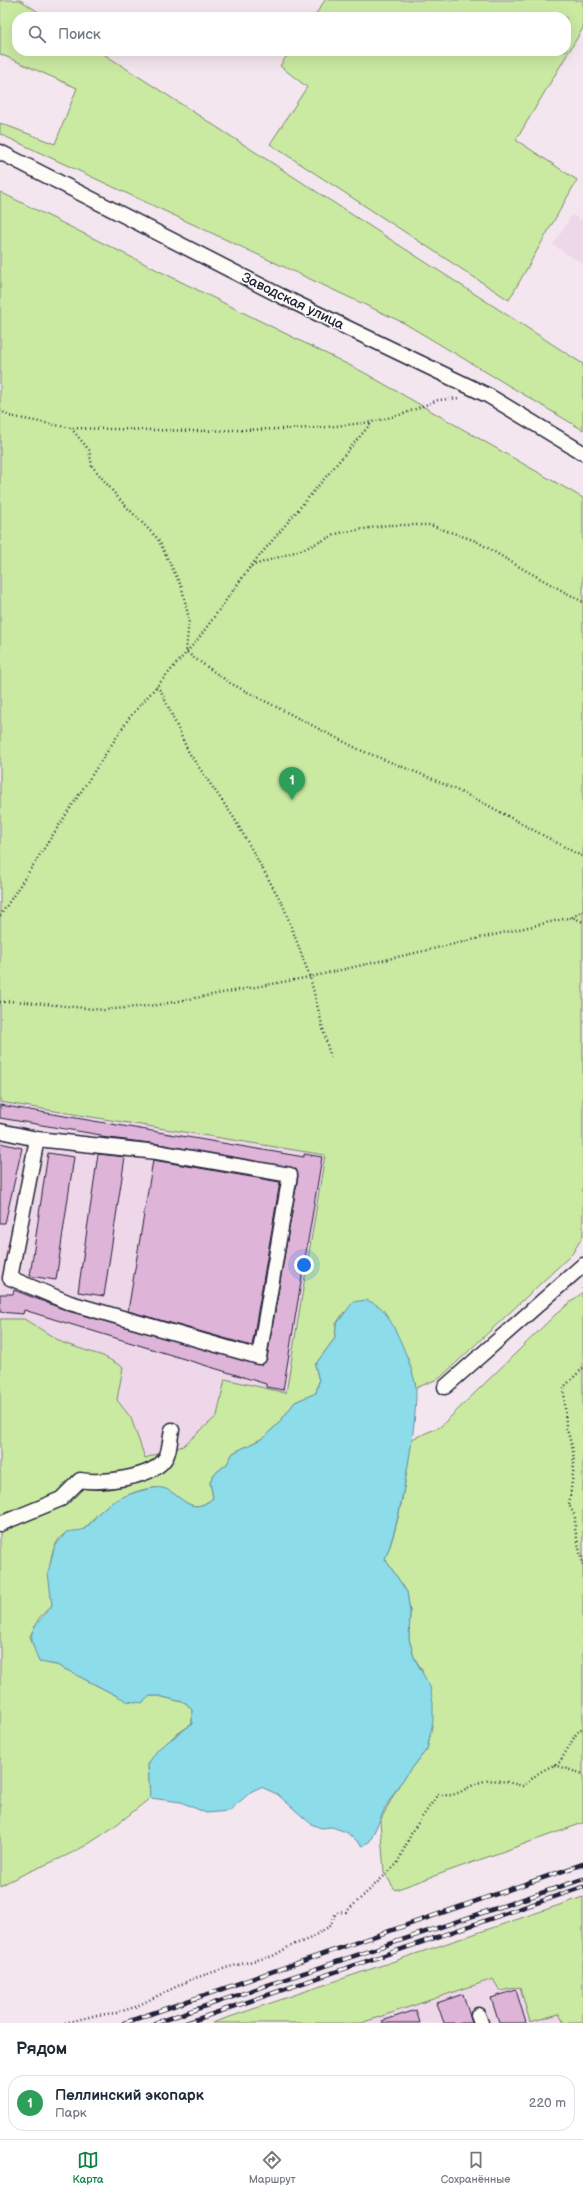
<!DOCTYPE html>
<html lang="ru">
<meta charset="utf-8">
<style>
body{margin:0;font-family:"Balsamiq Sans",sans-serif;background:#f6f6f7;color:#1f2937}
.you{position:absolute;left:304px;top:1265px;width:14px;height:14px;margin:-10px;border:3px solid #fff;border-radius:50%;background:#1a73e8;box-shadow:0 0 0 6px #1a73e833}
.badge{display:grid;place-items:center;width:26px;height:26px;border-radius:50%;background:#0b8043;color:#fff;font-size:13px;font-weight:700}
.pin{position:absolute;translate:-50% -33px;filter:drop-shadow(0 1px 2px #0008)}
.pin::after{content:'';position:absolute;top:21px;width:14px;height:12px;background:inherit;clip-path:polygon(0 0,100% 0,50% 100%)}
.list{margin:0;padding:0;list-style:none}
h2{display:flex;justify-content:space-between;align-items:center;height:52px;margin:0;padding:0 16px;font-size:17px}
h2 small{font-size:13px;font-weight:400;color:#747a83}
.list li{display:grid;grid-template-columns:26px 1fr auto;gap:12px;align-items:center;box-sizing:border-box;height:56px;margin:0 8px 8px;padding:0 8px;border:1px solid #e0e1e3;border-radius:16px}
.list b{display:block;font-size:15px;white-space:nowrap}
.list p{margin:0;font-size:13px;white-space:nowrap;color:#747a83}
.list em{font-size:13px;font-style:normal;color:#747a83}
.icon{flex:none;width:22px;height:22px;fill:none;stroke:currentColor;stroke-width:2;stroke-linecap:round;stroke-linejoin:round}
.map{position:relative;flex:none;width:583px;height:2023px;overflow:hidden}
.search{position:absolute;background:#fff;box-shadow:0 4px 16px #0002;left:12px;right:12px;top:12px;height:44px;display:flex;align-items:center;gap:10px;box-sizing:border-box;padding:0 14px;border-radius:16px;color:#747a83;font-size:15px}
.sheet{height:116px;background:#fff}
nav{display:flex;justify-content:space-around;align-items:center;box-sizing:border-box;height:56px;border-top:1px solid #e0e1e3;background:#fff;font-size:11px;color:#747a83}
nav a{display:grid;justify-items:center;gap:2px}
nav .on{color:#0b8043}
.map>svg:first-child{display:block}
</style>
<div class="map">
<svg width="583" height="2023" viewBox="0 0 583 2023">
<rect width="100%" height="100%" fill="#f4e6ee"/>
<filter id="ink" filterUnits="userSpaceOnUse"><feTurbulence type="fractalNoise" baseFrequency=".025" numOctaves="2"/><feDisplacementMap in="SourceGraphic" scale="8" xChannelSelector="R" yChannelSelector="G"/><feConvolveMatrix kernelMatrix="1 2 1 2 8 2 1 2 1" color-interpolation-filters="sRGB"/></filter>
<g filter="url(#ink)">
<path fill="#eed7e8" d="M572,215L583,221V264L553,245Z
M0,1102L325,1155L286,1393L226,1379L217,1416L183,1446L145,1458L131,1418L117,1400L103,1356L63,1343L24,1319H0Z
M493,1979L520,1987L559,2014L564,2023H361Z"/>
<path fill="#caeaa2" stroke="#76866e" d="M0,0H20L46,17H17V51H99L583,364V430L404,323L0,134V123L55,144L77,88L0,54Z
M325,0H583V28L516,140L577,180L509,300L270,144L307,87L280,66L290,51H566V17H314Z
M0,192L363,372L583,498V1236L572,1254L440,1378L416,1388L407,1356L344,1312L336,1324L335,1338L315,1365L319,1381L316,1393L295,1402L278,1424L263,1438L233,1453L227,1464L214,1474L210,1482L213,1498C187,1520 181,1489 157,1488C141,1487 114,1500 102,1510C95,1515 92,1523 85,1528C73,1537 64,1525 54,1548C47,1566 50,1586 52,1605L39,1618L30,1636C34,1650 40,1664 57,1665L117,1696H159L186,1703L192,1710V1724L174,1736L148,1763L150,1798C128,1816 107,1833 83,1847C56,1862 27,1871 0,1886V1319H24L63,1343L103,1356L123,1367L117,1400L131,1418L145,1458L183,1446L217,1416L225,1379L286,1393L325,1155L0,1102Z
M583,1292V1823L395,1890L384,1872L380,1821L399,1785L427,1749L430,1736L422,1670L414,1657L409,1639L410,1612L407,1592L385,1559C401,1521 405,1480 412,1439L440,1427L556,1314Z
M583,1897V2023H564L559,2014L530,2022L520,1987L500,1991L493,1979L361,2023H212Z"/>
<path fill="#8ddce9" stroke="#6292a3" d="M366,1300C371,1302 376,1304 380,1307C392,1316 416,1374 416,1390C416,1415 412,1441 408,1465C402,1498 397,1529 385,1559L407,1592L410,1612L409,1639L414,1657L430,1687L433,1703V1722L427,1749L399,1785L385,1808L370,1841L363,1846L346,1832L332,1827L321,1828L311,1824L277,1794L261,1787L252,1791L229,1811L206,1813L181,1802L150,1798L148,1764L158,1749L192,1724V1710L186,1703L159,1696H150L142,1703L127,1701L57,1665L39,1662C25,1627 32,1632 52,1605L48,1573L54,1548L66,1532C71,1531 80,1531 84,1529C91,1525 95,1516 101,1511C114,1498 136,1491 154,1488C178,1483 186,1522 213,1498L210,1482L214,1474L227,1464L233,1453L263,1438L278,1424L295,1402L316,1393L319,1381L315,1365L335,1338L336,1325L353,1302Z"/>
<path fill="#dfb4d9" stroke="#22223b" d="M0,1105L304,1157V1154L322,1157L283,1390L266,1387V1384L24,1310L23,1314L0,1312V1294H13L14,1290L68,1311L262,1365L267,1358L298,1176L296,1169L158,1144L101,1137V1135L0,1118Z
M0,1143L22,1148L5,1223H0Z
M48,1153L74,1157L56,1280L30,1276Z
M98,1154L125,1157L104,1296L78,1292Z
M153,1160L280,1182L252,1346L128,1311Z
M516,1990L526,2023H499L491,1998Z
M463,1994L472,2023H444L437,2003Z
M416,2010L420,2023H383L382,2021Z"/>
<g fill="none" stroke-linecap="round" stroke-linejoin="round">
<defs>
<path id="minor" d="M0,152L281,296L489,396L583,453
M0,1131L37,1139L157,1152L290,1175L259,1357L70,1303L10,1278L37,1139
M445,1387L583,1265
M0,1524L61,1499L80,1480C101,1484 155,1478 166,1457C170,1450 170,1438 172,1430
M478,2015L481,2023"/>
</defs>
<use href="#minor" stroke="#22223b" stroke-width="17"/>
<path stroke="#22223b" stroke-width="2.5" stroke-dasharray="1 3" stroke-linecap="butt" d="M0,410L9,416L71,428L197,431L318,428L372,422L403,414L438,400L460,398
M71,428L89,450L92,466L120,500L158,539L182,588L189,619L186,652L230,683L360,750L428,777L480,801L583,857
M251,566L304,549L339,533L388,525H430L476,541L523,569L583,602
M156,687L161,691L189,753L234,818L283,905L310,977L331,1060
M0,916L129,718L199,638L250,567L372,422
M572,917L583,911
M0,1002L16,1001L104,1010L157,1005L310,977L572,917L583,922
M583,1288V1298
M583,1368L564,1387L566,1426L573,1450L574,1465L569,1505L575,1516V1529L583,1566
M554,1765L583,1774
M65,2023L97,2015L116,2013L135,2007L192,1979L229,1967L273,1956L290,1946L309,1939L330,1926L336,1913L346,1912L397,1864L412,1832L438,1794C458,1800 467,1784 485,1781C498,1779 511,1783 523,1786L540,1772L560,1762L576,1734L583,1727"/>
<use href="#minor" stroke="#fdfcf7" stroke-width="14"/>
<defs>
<path id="rail" d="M124,2023L583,1864
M155,2023L583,1879
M186,2023L583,1887"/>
</defs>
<use href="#rail" stroke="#22223b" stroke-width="4.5"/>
<use href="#rail" stroke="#fdfcf7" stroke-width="3" stroke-dasharray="9" stroke-linecap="butt"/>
</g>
</g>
<g text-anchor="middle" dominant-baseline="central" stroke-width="3" stroke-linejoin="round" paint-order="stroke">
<g font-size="14" fill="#22223b" stroke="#fdfcf7">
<text transform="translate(293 301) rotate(26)">Заводская улица</text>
</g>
</g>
</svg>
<div class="you"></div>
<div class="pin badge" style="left:292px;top:800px;background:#2e9e5b">1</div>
<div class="search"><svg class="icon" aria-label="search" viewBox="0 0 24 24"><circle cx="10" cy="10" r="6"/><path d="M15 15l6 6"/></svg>Поиск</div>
</div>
<section class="sheet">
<h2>Рядом<small></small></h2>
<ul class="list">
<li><span class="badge" style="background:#2e9e5b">1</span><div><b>Пеллинский экопарк</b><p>Парк</p></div><em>220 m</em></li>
</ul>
</section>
<nav>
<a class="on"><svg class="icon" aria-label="map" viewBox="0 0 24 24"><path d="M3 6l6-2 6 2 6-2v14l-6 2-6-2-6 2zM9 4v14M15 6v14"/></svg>Карта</a>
<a><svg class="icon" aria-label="directions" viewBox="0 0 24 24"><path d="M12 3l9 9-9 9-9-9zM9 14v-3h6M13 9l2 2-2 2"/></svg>Маршрут</a>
<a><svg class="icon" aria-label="saved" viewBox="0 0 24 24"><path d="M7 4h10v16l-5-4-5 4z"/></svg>Сохранённые</a>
</nav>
